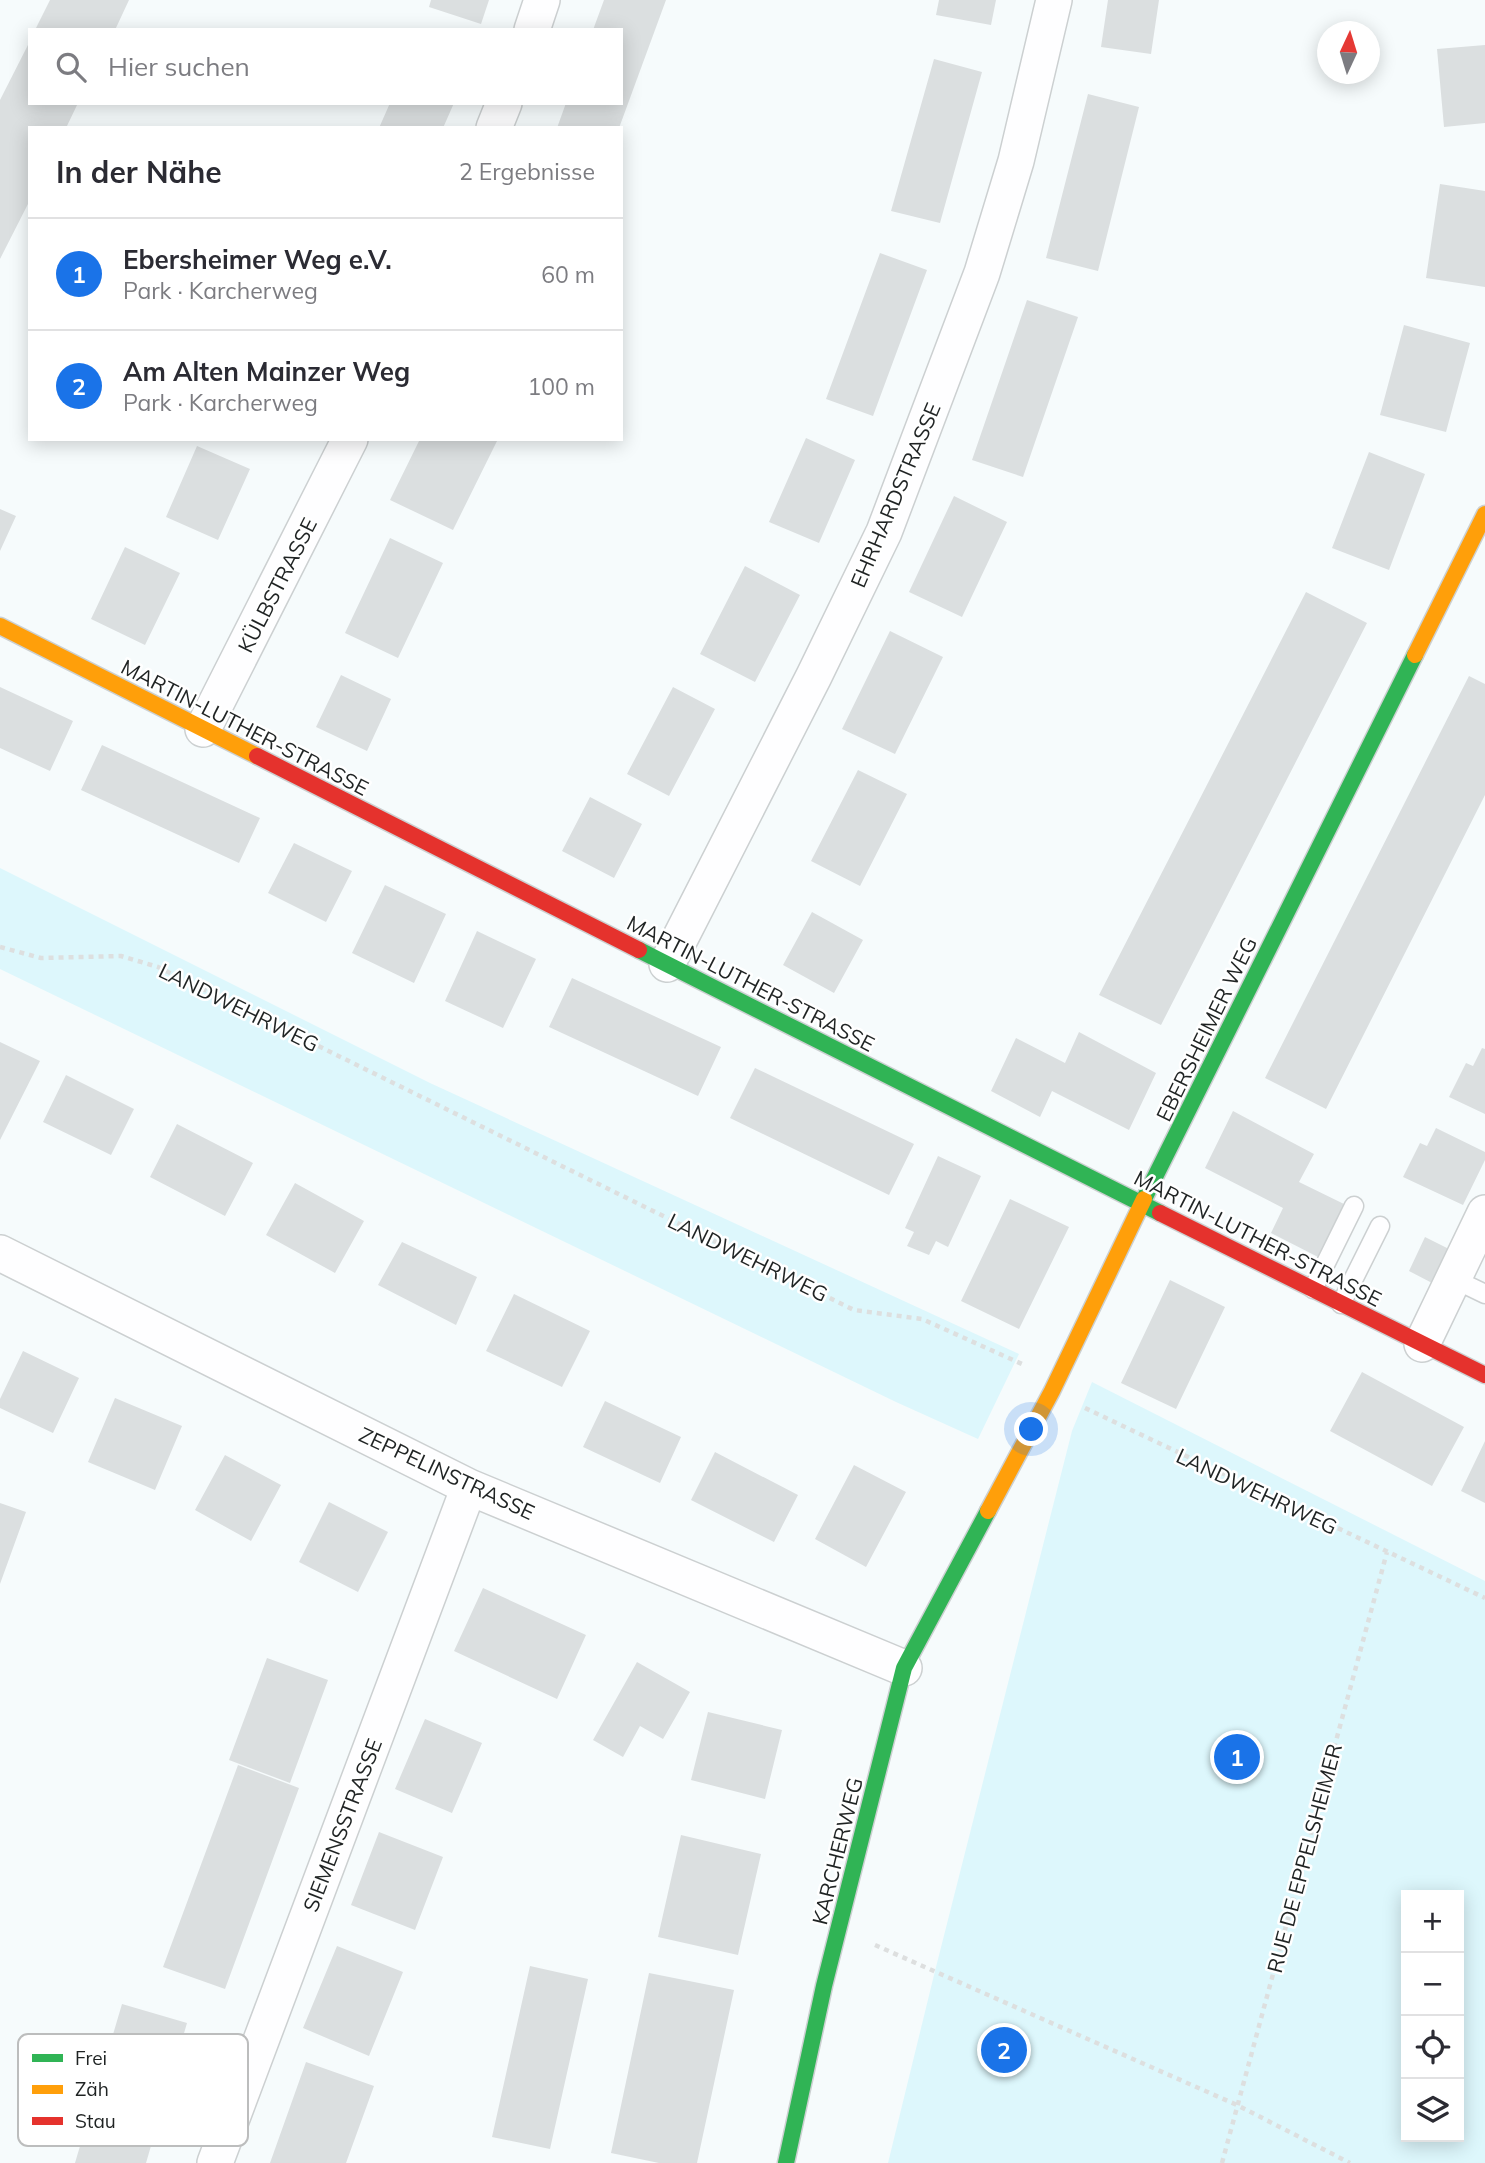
<!DOCTYPE html>
<html lang="de">
<meta charset="utf-8">
<style>
body{margin:0;font-family:Mulish,sans-serif;background:#f2f2f3;color:#2b2b33}
.controls{position:absolute;right:21px;bottom:21px;display:grid;overflow:hidden;border-radius:0px;box-shadow:0 4px 18px #0003}
.controls button{width:63px;height:63px;display:grid;place-items:center;padding:0;border:0;border-bottom:2px solid #e1e1e2;background:#fff;color:#2b2b33;font:35px sans-serif}
.compass{position:absolute;left:1317px;top:21px;width:63px;height:63px;border-radius:50%;background:#fff;box-shadow:0 4px 18px #0003;rotate:4deg}
.you{position:absolute;left:1032px;top:1430px;width:24px;height:24px;margin:-18px;border:5px solid #fff;border-radius:50%;background:#1a73e8;box-shadow:0 0 0 10px #1a73e833}
.badge{display:grid;place-items:center;width:46px;height:46px;border-radius:50%;background:#1a73e8;color:#fff;font-size:23px;font-weight:700}
.pin{position:absolute;translate:-50% -50%;border:4px solid #fff;box-shadow:0 2px 7px #0006}
.list{margin:0;padding:0;list-style:none}
h2{display:flex;justify-content:space-between;align-items:center;height:91px;margin:0;padding:0 28px;font-size:30px}
h2 small{font-size:23px;font-weight:400;color:#7c7c81}
.list li{display:grid;grid-template-columns:46px 1fr auto;gap:21px;align-items:center;box-sizing:border-box;height:112px;padding:0 28px;border-top:2px solid #e1e1e2}
.list b{display:block;font-size:26px;white-space:nowrap}
.list p{margin:0;font-size:23px;white-space:nowrap;color:#7c7c81}
.list em{font-size:23px;font-style:normal;color:#7c7c81}
.icon{flex:none;width:38px;height:38px;fill:none;stroke:currentColor;stroke-width:2;stroke-linecap:round;stroke-linejoin:round}
.map{position:relative;flex:none;width:1485px;height:2163px;overflow:hidden}
.search{position:absolute;background:#fff;box-shadow:0 4px 18px #0003;left:28px;top:28px;width:595px;height:77px;display:flex;align-items:center;gap:18px;box-sizing:border-box;padding:0 24px;border-radius:0px;color:#7c7c81;font-size:26px}
.panel{position:absolute;background:#fff;box-shadow:0 4px 18px #0003;left:28px;top:126px;width:595px;height:315px;border-radius:0px}
.map>svg:first-child{display:block}
</style>
<div class="map">
<svg width="1485" height="2163" viewBox="0 0 1485 2163">
<rect width="100%" height="100%" fill="#f6fbfc"/>
<path fill="#ddf7fc" fill-rule="evenodd" d="M0,868L430,1083L1019,1354L978,1439L896,1402L0,969Z
M1092,1382L1485,1581V2163H888L935,1971L1072,1431ZM1406,1895H1459V2137H1406Z"/>
<path fill="#dbdfe0" d="M50,0H129L115,30H35Z
M431,0H489L481,24L429,7Z
M604,0H666L619,128H557L566,103H621V30H593Z
M939,0H996L991,25L936,15Z
M1108,0H1159L1151,54L1101,47Z
M30,41V103H78L66,128H30V200L0,259V100Z
M1485,45V123L1444,127L1437,49Z
M934,59L982,72L940,223L891,211Z
M1088,94L1139,107L1098,271L1046,258Z
M390,103H454L443,128H379Z
M1440,184L1485,191V287L1426,278Z
M880,253L927,270L873,416L826,399Z
M1027,300L1078,317L1023,477L972,460Z
M1404,325L1470,343L1446,432L1380,415Z
M806,438L855,460L819,543L769,522Z
M420,439H498L453,530L390,500Z
M197,446L250,469L218,540L166,517Z
M1369,452L1425,474L1389,570L1332,548Z
M954,496L1007,522L962,617L909,592Z
M0,509L16,516L0,551Z
M390,538L443,563L398,658L345,633Z
M125,547L180,573L145,645L91,619Z
M745,566L800,595L755,682L700,654Z
M1306,592L1367,623L1161,1025L1099,995Z
M890,631L943,657L895,754L842,729Z
M341,675L391,699L367,751L316,727Z
M1469,676L1485,684V795L1326,1109L1265,1078Z
M0,687L73,721L50,771L0,748Z
M673,687L715,709L669,796L627,774Z
M102,745L260,818L239,863L81,790Z
M858,770L907,794L860,886L811,861Z
M590,797L642,824L614,878L562,851Z
M294,843L352,871L326,922L268,893Z
M385,885L446,914L414,983L352,953Z
M812,912L863,940L834,993L783,965Z
M477,931L536,959L503,1028L445,1001Z
M572,978L721,1047L698,1096L549,1027Z
M1079,1032L1156,1073L1129,1130L1052,1091L1040,1117L991,1091L1016,1038L1065,1063Z
M0,1042L40,1061L0,1140Z
M1482,1048L1485,1049V1114L1449,1097L1466,1063L1473,1066Z
M755,1068L914,1144L889,1195L730,1118Z
M66,1075L134,1109L111,1155L43,1122Z
M1233,1111L1314,1154L1299,1182L1344,1204L1318,1257L1271,1233L1283,1208L1205,1168Z
M177,1124L253,1163L225,1216L150,1177Z
M1436,1128L1485,1152V1160L1463,1205L1403,1177L1420,1143L1427,1146Z
M938,1156L981,1176L948,1247L936,1241L929,1255L907,1246L914,1232L905,1228Z
M295,1183L364,1221L335,1273L266,1235Z
M1010,1199L1069,1227L1019,1329L961,1301Z
M1425,1237L1451,1250L1434,1284L1409,1271Z
M402,1242L477,1277L456,1325L378,1285Z
M1170,1280L1225,1307L1176,1409L1121,1383Z
M514,1294L590,1331L562,1387L486,1351Z
M23,1351L79,1378L53,1433L0,1408V1399Z
M1362,1372L1464,1427L1432,1486L1330,1431Z
M115,1398L182,1426L155,1490L88,1462Z
M605,1401L681,1437L660,1483L583,1447Z
M1485,1441V1503L1461,1491Z
M715,1452L798,1495L774,1542L691,1500Z
M225,1455L281,1485L251,1541L195,1510Z
M854,1465L906,1492L866,1567L815,1539Z
M329,1502L388,1532L358,1592L299,1562Z
M0,1503L26,1512L0,1584Z
M483,1588L586,1635L557,1699L454,1651Z
M267,1658L328,1680L290,1783L229,1760Z
M637,1662L690,1692L663,1739L640,1726L623,1757L593,1740Z
M708,1712L782,1730L765,1799L691,1780Z
M425,1719L482,1743L452,1813L395,1789Z
M238,1765L299,1788L225,1989L163,1967Z
M379,1832L443,1857L415,1930L351,1905Z
M681,1835L761,1854L738,1955L658,1937Z
M337,1946L403,1972L369,2056L303,2028Z
M530,1966L588,1979L550,2149L492,2137Z
M649,1973L734,1990L697,2163H659L611,2153Z
M122,2004L187,2023L177,2057L146,2163H75Z
M306,2062L374,2086L346,2163H270Z"/>
<g fill="none" stroke-linecap="round" stroke-linejoin="round">
<defs>
<path id="lane" d="M1454,1279L1485,1294
M1313,1289L1354,1206
M1341,1304L1380,1226"/>
<path id="street" d="M532,30L542,0
M494,128L504,103
M203,729L350,439
M667,964L814,676L884,532L982,273L1016,161L1054,0
M0,1253L469,1487L904,1668
M1422,1344L1485,1213
M215,2163L469,1487"/>
<path id="fast" d="M639,950L1160,1213
M1144,1199L1415,655
M786,2163L824,1986L904,1668L988,1511"/>
<path id="slow" d="M0,626L257,756
M1415,655L1485,514
M988,1511L1052,1391L1144,1199"/>
<path id="jam" d="M257,756L639,950
M1160,1213L1485,1375"/>
</defs>
<use href="#lane" stroke="#ccd0d1" stroke-width="21"/>
<use href="#street" stroke="#ccd0d1" stroke-width="38"/>
<use href="#fast" stroke="#ccd0d1" stroke-width="19"/>
<use href="#slow" stroke="#ccd0d1" stroke-width="19"/>
<use href="#jam" stroke="#ccd0d1" stroke-width="19"/>
<path stroke="#dddfdf" stroke-width="4.5" stroke-dasharray="5 5" stroke-linecap="butt" d="M0,947L41,958L121,956L158,967L854,1310L922,1319L1022,1364
M1085,1408L1485,1598
M875,1945L1237,2105L1350,2163
M1222,2163L1387,1552"/>
<use href="#lane" stroke="#fefeff" stroke-width="18"/>
<use href="#street" stroke="#fefeff" stroke-width="35"/>
<use href="#fast" stroke="#30b455" stroke-width="16"/>
<use href="#slow" stroke="#ff9f0a" stroke-width="16"/>
<use href="#jam" stroke="#e5322d" stroke-width="16"/>
</g>
<g text-anchor="middle" dominant-baseline="central" stroke-width="5" stroke-linejoin="round" paint-order="stroke">
<g font-size="21" fill="#1f2323" stroke="#fff">
<text transform="translate(895 495) rotate(-67)">EHRHARDSTRASSE</text>
<text transform="translate(277 585) rotate(-63)">KÜLBSTRASSE</text>
<text transform="translate(245 727) rotate(27)">MARTIN-LUTHER-STRASSE</text>
<text transform="translate(751 983) rotate(27)">MARTIN-LUTHER-STRASSE</text>
<text transform="translate(239 1007) rotate(26)">LANDWEHRWEG</text>
<text transform="translate(1206 1029) rotate(-64)">EBERSHEIMER WEG</text>
<text transform="translate(1258 1238) rotate(27)">MARTIN-LUTHER-STRASSE</text>
<text transform="translate(748 1257) rotate(26)">LANDWEHRWEG</text>
<text transform="translate(447 1473) rotate(25)">ZEPPELINSTRASSE</text>
<text transform="translate(1257 1491) rotate(25)">LANDWEHRWEG</text>
<text transform="translate(342 1825) rotate(-69)">SIEMENSSTRASSE</text>
<text transform="translate(837 1851) rotate(-76)">KARCHERWEG</text>
<text transform="translate(1304 1858) rotate(-75)">RUE DE EPPELSHEIMER</text>
</g>
</g>
<rect x="18" y="2034" width="230" height="112" rx="10" fill="#fff" stroke="#bcbdbd" stroke-width="2"/>
<rect x="32" y="2054" width="31" height="8" fill="#30b455"/>
<rect x="32" y="2085" width="31" height="9" fill="#ff9f0a"/>
<rect x="32" y="2117" width="31" height="8" fill="#e5322d"/>
<g font-size="19" fill="#1f2323">
<text x="75" y="2065">Frei</text>
<text x="75" y="2096">Zäh</text>
<text x="75" y="2128">Stau</text>
</g>
</svg>
<div class="controls">
<button>+</button>
<button>−</button>
<button><svg class="icon" aria-label="locate" viewBox="0 0 24 24"><circle cx="12" cy="12" r="6"/><path d="M12 2v4M12 18v4M2 12h4M18 12h4"/></svg></button>
<button><svg class="icon" aria-label="layers" viewBox="0 0 24 24"><path d="M12 4l9 5-9 5-9-5zM3 14l9 5 9-5"/></svg></button>
</div>
<svg class="compass" viewBox="-18 -18 36 36"><path d="M0-13l5 13h-10z" fill="#e53935"/><path d="M0 13l5-13h-10z" fill="#7c7c81"/></svg>
<div class="you"></div>
<div class="pin badge" style="left:1237px;top:1757px">1</div>
<div class="pin badge" style="left:1004px;top:2050px">2</div>
<div class="search"><svg class="icon" aria-label="search" viewBox="0 0 24 24"><circle cx="10" cy="10" r="6"/><path d="M15 15l6 6"/></svg>Hier suchen</div>
<section class="panel">
<h2>In der Nähe<small>2 Ergebnisse</small></h2>
<ul class="list">
<li><span class="badge">1</span><div><b>Ebersheimer Weg e.V.</b><p>Park · Karcherweg</p></div><em>60 m</em></li>
<li><span class="badge">2</span><div><b>Am Alten Mainzer Weg</b><p>Park · Karcherweg</p></div><em>100 m</em></li>
</ul>
</section>
</div>
